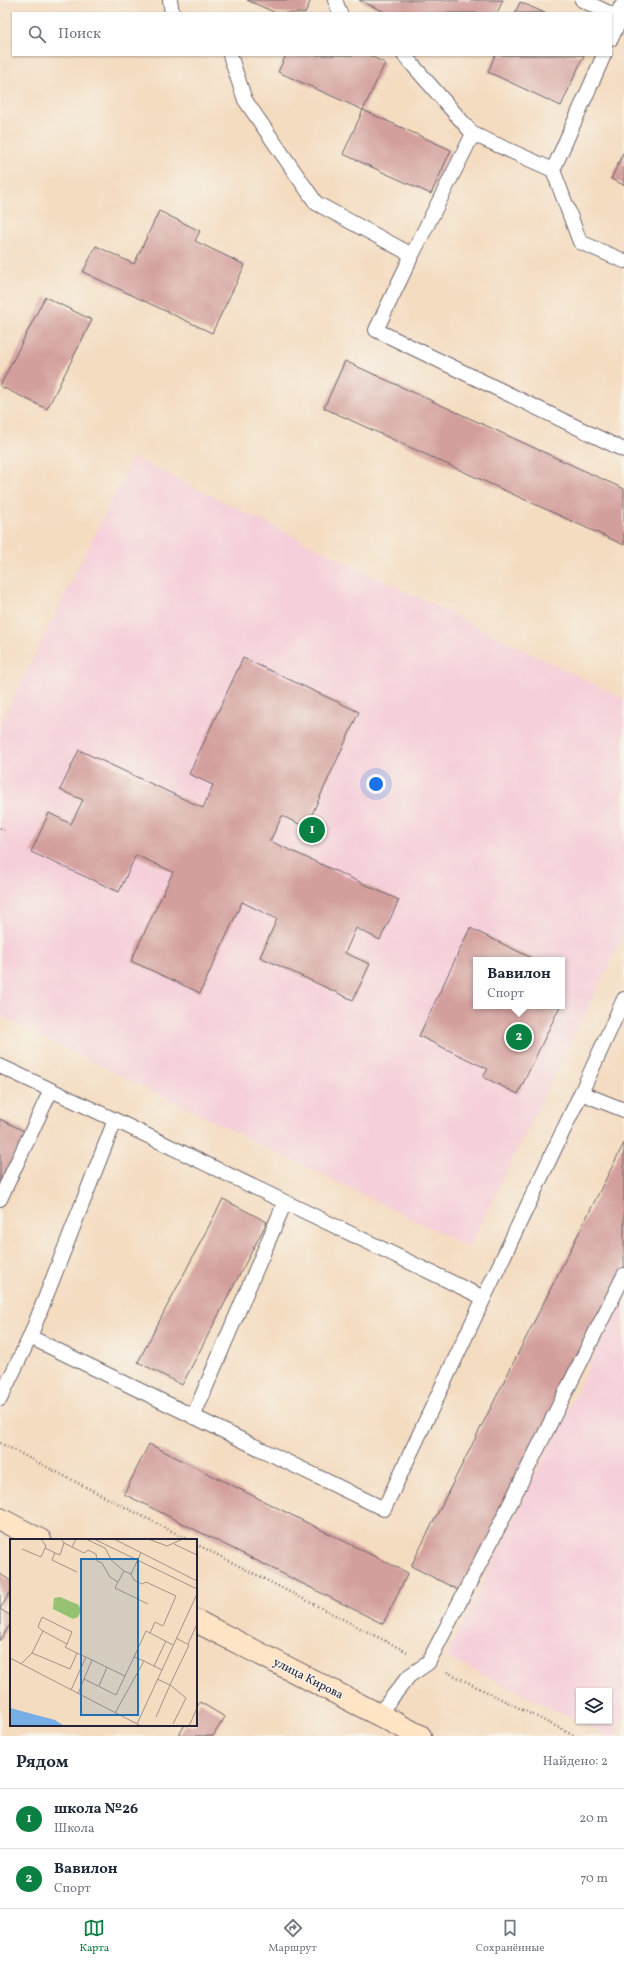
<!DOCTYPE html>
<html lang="ru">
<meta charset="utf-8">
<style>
body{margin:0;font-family:Vollkorn,serif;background:#f2f2f3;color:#1f2937}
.controls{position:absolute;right:12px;bottom:12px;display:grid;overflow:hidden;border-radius:0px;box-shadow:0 1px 3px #0004}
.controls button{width:36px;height:36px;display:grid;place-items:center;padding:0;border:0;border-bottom:1px solid #e0e1e3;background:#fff;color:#1f2937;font:20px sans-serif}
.you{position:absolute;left:376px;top:784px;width:14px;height:14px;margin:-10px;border:3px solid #fff;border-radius:50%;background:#1a73e8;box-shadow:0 0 0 6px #1a73e833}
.badge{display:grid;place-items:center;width:26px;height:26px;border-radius:50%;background:#0b8043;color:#fff;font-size:13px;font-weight:700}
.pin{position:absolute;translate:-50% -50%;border:2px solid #fff;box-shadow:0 1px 4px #0006}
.popup{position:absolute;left:473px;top:957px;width:92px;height:52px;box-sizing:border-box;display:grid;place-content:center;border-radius:0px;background:#fff;filter:drop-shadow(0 1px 3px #0005);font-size:13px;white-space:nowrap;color:#747a83}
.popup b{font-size:15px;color:#1f2937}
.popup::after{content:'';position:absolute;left:50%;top:100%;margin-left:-8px;border:8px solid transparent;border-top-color:#fff}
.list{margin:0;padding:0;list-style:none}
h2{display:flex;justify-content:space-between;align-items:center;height:52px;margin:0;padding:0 16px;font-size:17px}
h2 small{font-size:13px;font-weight:400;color:#747a83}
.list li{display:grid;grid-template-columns:26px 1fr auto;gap:12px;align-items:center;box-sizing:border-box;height:60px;padding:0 16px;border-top:1px solid #e0e1e3}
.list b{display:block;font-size:15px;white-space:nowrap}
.list p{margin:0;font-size:13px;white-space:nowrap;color:#747a83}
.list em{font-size:13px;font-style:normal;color:#747a83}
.icon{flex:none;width:22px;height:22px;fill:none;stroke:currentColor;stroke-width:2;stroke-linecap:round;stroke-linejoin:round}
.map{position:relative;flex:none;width:624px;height:1736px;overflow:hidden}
.search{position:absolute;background:#fff;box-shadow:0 1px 3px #0004;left:12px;right:12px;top:12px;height:44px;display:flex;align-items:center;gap:10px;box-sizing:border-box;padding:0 14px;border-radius:0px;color:#747a83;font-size:15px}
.sheet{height:172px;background:#fff}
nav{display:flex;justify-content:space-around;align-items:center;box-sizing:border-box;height:56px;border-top:1px solid #e0e1e3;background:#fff;font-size:11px;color:#747a83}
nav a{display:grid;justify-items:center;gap:2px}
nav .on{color:#0b8043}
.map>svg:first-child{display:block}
</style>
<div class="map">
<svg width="624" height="1736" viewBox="0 0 624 1736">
<rect width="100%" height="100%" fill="#f7f3e8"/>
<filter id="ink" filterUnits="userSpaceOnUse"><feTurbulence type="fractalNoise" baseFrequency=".025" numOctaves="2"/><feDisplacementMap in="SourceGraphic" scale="8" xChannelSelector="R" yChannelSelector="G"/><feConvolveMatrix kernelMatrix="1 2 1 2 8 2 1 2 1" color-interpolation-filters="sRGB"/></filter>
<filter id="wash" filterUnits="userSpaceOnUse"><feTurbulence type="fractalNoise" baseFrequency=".012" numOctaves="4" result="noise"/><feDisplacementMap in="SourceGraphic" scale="16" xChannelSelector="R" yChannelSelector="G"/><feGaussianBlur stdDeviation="0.9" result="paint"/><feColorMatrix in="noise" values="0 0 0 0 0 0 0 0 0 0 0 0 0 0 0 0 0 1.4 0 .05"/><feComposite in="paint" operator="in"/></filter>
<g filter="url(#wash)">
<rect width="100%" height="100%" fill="#f4dcc1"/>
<path fill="#f5cfd9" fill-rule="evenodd" d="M133,457L624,699V934L469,1247L0,1016V725ZM476,960H562V1006H476Z
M624,1295V1717L615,1736H609L446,1657ZM579,1691H609V1721H579Z"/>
<g id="blocks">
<path fill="#d39f9c" d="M247,0H311L305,13H276Z
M359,0H503L497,13H387Z
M520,2L545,13H515Z
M286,55H368L385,63L363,110L278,72Z
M495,55H584L561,106L488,72Z
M363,110L451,150L431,194L343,154Z
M624,151V185L611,179Z
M159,211L200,231L195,241L245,265L212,333L83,272L96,246L134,264Z
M45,297L92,320L47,409L0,386Z
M345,361L624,489V545L324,408Z
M243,658L359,712L306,827L282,816L270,841L399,900L380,940L356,928L345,953L370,964L353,1000L260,957L277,919L242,902L200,993L131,961L173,872L136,855L119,892L31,852L49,813L71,824L83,800L60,790L79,750L203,808L213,785L189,774Z
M470,928L536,960H476V1006H560L518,1094L483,1077L488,1069L419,1036Z
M0,1119L28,1133L0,1187Z
M624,1143V1269L462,1592L411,1566Z
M223,1199L267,1222L182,1385L138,1362Z
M149,1444L408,1573L383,1624L124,1494Z
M0,1574L11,1581V1591L0,1609Z
M0,1609L11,1616V1623L0,1641Z
M200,1702L225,1717L213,1736H178L185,1725H196V1708Z"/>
</g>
</g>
<g filter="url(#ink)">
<use href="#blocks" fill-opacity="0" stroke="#6c636a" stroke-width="1"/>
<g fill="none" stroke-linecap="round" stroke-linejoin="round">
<defs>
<path id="service" d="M170,0L172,13
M335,0L340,13
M582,0L609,13
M611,39L620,19
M230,55L245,100L316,203L412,255L473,134L553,170L604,55
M404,55L473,134
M553,170L580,242L624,261
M412,255L376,330L624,450
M624,999L581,1093L624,1110
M0,1066L115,1120
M0,1199L51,1090
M30,1337L115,1120L484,1298
M0,1399L30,1337L384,1509L581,1093
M193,1417L285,1202
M378,1715L409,1676L428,1663L498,1528L624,1275"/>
<path id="minor" d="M620,19L624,9"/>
<path id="secondary" d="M0,1519L40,1540
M196,1621L420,1736"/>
</defs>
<use href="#service" stroke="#6c636a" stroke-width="16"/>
<use href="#minor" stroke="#6c636a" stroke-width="24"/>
<use href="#secondary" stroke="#6c636a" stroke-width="24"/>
<path stroke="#6c636a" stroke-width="2.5" stroke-dasharray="1 3" stroke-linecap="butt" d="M0,828L4,830
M0,1443L189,1540
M196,1544L407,1652
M447,1672L575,1736"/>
<use href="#service" stroke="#fff" stroke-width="14"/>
<use href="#minor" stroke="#fff" stroke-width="22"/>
<use href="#secondary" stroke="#ffe4c6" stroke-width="22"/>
</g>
</g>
<g text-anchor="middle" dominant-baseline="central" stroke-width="3" stroke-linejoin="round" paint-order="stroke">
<g font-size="12" fill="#22223b" stroke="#f7f3e8">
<text transform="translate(308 1679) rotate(27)">улица Кирова</text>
</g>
</g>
<g transform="translate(10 1539)">
<rect width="187" height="187" fill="#f4dcc1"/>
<path d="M50,58L69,66L71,72L68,78L63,80L43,70L44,59Z" fill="#95c371"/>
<path d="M0,169L45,181L54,187H0Z" fill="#76aee5"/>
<path fill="none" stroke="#a0928b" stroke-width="1" d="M76,0L95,9L102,22L114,32M84,0L187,50M104,0L187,42M138,0L157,7L173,0M54,4L62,8L66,0M164,5L187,16M62,8L74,14L78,11L86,15L87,22L92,24L100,38L108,43L114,32L121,35L131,14M35,9L45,14L42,21L67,33M12,10L31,18L36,7L31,0M45,14L50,16L54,4L51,0M121,35L124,41L132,45L136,43L166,57L153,87L145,83L140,94L163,106M108,43L105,49L138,65M57,105L55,108L67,114M178,105L187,85M22,114L33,92L28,88L32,78L62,93L57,105L33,92M0,119L131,187M134,122L124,118L136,92L140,94M11,125L22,114L60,130L67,114L82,121M152,131L144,127L156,102M74,140L82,121L115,137M147,140L160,146L179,106L166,99M89,147L97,128M61,151L76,118M68,155L74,140L106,156L124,118M105,174L134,122L144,127M146,178L160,146L176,159L163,185M127,185L187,55M179,187L187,169"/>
<path fill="#1f6fb2" fill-opacity="0.15" stroke="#1f6fb2" stroke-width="2" d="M71,20H128V176H71Z"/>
<rect width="187" height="187" fill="none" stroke="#22223b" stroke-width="2"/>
</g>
</svg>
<div class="controls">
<button><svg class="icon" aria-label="layers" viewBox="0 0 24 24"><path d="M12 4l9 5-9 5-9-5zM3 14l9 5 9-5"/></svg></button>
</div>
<div class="you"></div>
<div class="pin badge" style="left:312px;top:830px">1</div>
<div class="pin badge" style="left:519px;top:1037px">2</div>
<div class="popup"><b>Вавилон</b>Спорт</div>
<div class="search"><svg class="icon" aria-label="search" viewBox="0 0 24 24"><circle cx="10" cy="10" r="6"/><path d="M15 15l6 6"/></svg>Поиск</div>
</div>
<section class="sheet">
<h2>Рядом<small>Найдено: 2</small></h2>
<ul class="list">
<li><span class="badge">1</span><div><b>школа №26</b><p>Школа</p></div><em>20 m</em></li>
<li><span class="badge">2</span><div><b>Вавилон</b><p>Спорт</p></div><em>70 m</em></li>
</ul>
</section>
<nav>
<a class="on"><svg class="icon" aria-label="map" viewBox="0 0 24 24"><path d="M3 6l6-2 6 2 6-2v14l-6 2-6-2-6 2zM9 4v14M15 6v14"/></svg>Карта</a>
<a><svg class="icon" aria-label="directions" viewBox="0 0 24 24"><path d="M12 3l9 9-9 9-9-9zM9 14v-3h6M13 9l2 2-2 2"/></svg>Маршрут</a>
<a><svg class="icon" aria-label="saved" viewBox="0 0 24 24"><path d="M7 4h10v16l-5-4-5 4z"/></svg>Сохранённые</a>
</nav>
